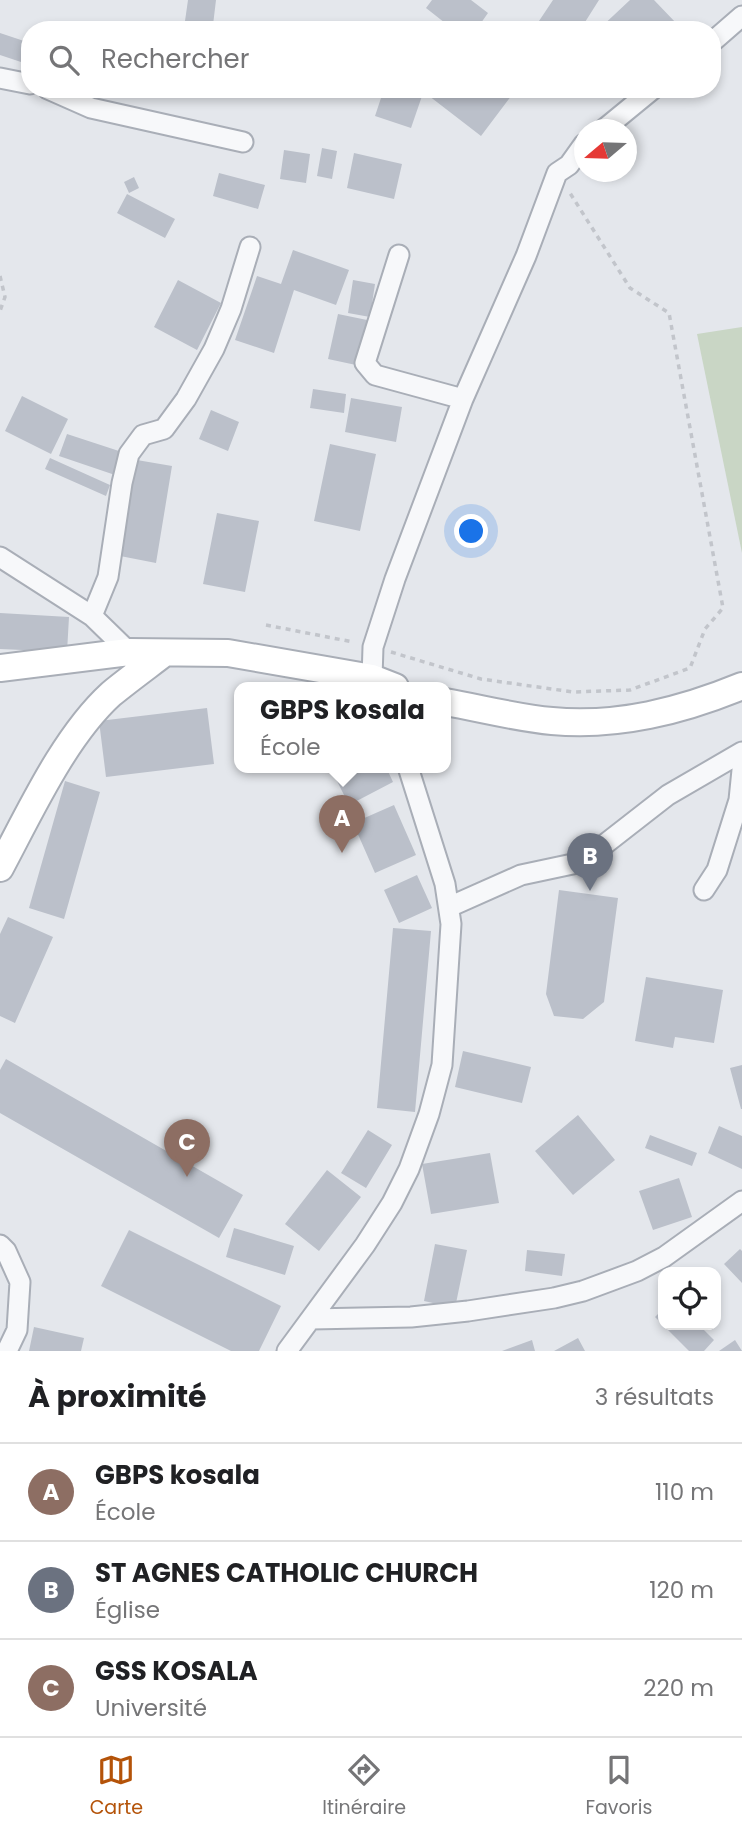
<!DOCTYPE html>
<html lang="fr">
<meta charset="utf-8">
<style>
body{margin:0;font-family:Poppins,sans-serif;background:#f2f2f2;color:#202124}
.controls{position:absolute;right:21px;bottom:21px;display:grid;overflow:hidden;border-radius:14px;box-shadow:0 4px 10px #0003}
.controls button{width:63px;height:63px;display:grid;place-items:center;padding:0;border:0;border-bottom:2px solid #e0e0e0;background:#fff;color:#202124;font:35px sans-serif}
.compass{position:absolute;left:574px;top:119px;width:63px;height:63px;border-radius:50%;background:#fff;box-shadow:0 4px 10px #0003;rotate:251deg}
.you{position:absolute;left:472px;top:532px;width:24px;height:24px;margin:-18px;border:5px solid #fff;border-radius:50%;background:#1a73e8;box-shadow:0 0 0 10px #1a73e833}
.badge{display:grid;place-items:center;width:46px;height:46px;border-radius:50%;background:#b45309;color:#fff;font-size:23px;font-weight:700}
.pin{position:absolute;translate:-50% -58px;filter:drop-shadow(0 2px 4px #0008)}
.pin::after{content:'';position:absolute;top:37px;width:24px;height:21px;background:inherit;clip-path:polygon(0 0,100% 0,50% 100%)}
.popup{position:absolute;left:234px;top:682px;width:217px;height:91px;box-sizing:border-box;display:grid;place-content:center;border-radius:14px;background:#fff;filter:drop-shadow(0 2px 5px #0005);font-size:23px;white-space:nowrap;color:#757577}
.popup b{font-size:26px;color:#202124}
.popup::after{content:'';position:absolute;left:50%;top:100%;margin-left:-14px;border:14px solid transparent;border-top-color:#fff}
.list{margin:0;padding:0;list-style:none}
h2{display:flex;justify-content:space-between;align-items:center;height:91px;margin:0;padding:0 28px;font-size:30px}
h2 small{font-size:23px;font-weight:400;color:#757577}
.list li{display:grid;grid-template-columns:46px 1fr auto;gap:21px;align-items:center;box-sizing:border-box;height:98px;padding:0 28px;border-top:2px solid #e0e0e0}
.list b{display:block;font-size:26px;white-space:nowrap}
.list p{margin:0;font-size:23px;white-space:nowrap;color:#757577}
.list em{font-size:23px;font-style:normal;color:#757577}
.icon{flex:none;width:38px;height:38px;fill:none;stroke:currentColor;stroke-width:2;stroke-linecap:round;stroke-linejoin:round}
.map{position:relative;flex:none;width:742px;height:1351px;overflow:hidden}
.search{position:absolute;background:#fff;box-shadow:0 4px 10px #0003;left:21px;right:21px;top:21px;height:77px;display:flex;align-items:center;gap:18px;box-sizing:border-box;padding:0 24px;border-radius:28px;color:#757577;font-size:26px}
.sheet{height:385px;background:#fff}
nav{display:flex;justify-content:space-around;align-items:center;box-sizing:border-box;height:98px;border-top:2px solid #e0e0e0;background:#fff;font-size:19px;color:#757577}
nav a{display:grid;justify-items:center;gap:4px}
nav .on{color:#b45309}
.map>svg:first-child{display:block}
</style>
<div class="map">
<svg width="742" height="1351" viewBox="0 0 742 1351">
<rect width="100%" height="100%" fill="#e4e7ec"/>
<path fill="#c9d6c5" d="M742,327V553L697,334Z"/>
<path fill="#bbc0ca" d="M188,0H216L213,25L185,21Z
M432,0H471L488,13L476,30H454L426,8Z
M553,0H599L580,30H533Z
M630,0H654L677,24L671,30H598Z
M0,33L30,43L27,64L0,55Z
M384,89H401L422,96L411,128L375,116Z
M420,89H513L515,91L481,136Z
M322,148L337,151L332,179L317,176Z
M284,150L310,154L306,183L280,179Z
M354,153L402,164L394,199L347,188Z
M219,173L265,185L258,209L213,196Z
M134,177L139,188L129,193L124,182Z
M127,194L175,219L165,238L117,213Z
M293,250L349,270L336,305L294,290L274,353L235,340L257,276L281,284Z
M178,280L221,303L197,350L154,327Z
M353,280L375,284L370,317L348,313Z
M338,314L367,320L356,365L328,359Z
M313,389L346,394L344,413L310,408Z
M22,396L68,419L51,454L5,431Z
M351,398L402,407L396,442L345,432Z
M211,410L239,422L228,451L199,439Z
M67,434L122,452L115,475L59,456Z
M330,444L376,454L360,531L314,521Z
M50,458L110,485L106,496L45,469Z
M131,459L172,466L156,563L115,555Z
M217,513L259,521L245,592L203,584Z
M0,613L69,617L67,652L0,649Z
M207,708L214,764L106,777L99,721Z
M330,767H386L393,782L349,805Z
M65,781L100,792L64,919L29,908Z
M394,805L416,855L375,873L353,823Z
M417,875L432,908L399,923L384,890Z
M559,890L618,898L604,1002L583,1019L554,1016L546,994Z
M8,917L53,937L15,1023L0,1016V934Z
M393,928L431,931L415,1112L377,1108Z
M646,977L723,990L714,1043L675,1037L673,1048L635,1041Z
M463,1051L531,1067L522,1103L455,1087Z
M6,1059L243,1195L219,1238L0,1113V1070Z
M742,1065V1109H741L730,1068Z
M578,1115L615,1160L573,1195L535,1151Z
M719,1126L742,1136V1169L708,1153Z
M368,1130L392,1145L366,1188L341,1173Z
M650,1135L697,1153L692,1166L645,1148Z
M490,1153L499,1203L431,1214L422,1164Z
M327,1170L361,1197L319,1251L285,1224Z
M679,1178L692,1217L653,1230L639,1191Z
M234,1228L294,1246L285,1275L226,1257Z
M129,1230L281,1306L259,1351H231L101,1286Z
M435,1244L467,1250L455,1308L424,1301Z
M740,1249L742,1251V1283L724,1264Z
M527,1250L565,1254L562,1276L525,1271Z
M663,1309V1325H699L714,1340L704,1351H689L655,1317Z
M34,1327L84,1338L81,1351H29Z
M578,1338L585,1351H554Z
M532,1340L535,1351H502Z
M735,1340L742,1351H719Z"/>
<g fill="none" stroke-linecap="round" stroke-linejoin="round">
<defs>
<path id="minor" d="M712,42L742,16
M0,78L30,84
M48,89L91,108L243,142
M603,130L653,89
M399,255L365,363L375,375L463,399
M0,557L92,616L129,652
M92,616L108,577L122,483L129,454L143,435L164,429L186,399L214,349L231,309L250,247
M376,687L372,678L373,647L395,579L463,399L526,256L557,173L569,165L584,144
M704,890L717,870L739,800L742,770
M449,907L521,875L582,862L668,795L742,752
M0,1245L6,1251L20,1282L17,1330L7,1351
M311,1319L411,1317L468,1311L554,1298L583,1291L637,1271L664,1257L742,1201
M287,1351L365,1245L392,1203L409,1169L429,1114L442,1065L451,924L445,884L408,767"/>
<path id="secondary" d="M0,668L129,652L228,653L372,678L395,687
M445,702C480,708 517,718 552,721C618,727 681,711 742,686
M0,868C30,812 64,737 111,694C128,680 146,667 163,654"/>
</defs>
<use href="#minor" stroke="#a9aeb7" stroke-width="23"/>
<use href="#secondary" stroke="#a9aeb7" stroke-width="30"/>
<path stroke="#c2c5cb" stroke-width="3.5" stroke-dasharray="5 5" stroke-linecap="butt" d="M0,276L5,297L0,311
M266,625L353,642
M391,652L481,679L573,692L630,690L690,668L705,629L723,608L669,313L630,288L570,193"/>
<use href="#minor" stroke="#f7f8fa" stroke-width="19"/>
<use href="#secondary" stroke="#fff" stroke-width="26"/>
</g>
</svg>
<div class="controls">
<button><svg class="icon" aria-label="locate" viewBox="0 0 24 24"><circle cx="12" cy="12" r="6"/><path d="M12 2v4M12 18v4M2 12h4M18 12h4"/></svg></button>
</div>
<svg class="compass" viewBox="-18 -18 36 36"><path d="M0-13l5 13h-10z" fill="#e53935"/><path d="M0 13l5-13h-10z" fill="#757577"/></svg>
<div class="you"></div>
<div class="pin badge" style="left:342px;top:853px;background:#8d6e63">A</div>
<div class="popup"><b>GBPS kosala</b>École</div>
<div class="pin badge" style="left:590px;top:891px;background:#6b7280">B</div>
<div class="pin badge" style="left:187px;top:1177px;background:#8d6e63">C</div>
<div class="search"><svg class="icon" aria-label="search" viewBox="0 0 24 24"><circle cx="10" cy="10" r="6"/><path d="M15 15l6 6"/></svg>Rechercher</div>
</div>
<section class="sheet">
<h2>À proximité<small>3 résultats</small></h2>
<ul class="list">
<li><span class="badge" style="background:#8d6e63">A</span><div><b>GBPS kosala</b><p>École</p></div><em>110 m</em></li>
<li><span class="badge" style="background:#6b7280">B</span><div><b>ST AGNES CATHOLIC CHURCH</b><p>Église</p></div><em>120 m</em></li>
<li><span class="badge" style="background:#8d6e63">C</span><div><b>GSS KOSALA</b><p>Université</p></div><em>220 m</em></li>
</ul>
</section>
<nav>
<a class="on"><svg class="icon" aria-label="map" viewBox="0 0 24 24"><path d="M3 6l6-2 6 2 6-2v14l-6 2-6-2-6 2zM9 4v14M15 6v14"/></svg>Carte</a>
<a><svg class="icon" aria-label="directions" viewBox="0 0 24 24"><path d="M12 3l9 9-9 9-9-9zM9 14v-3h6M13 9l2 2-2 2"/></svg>Itinéraire</a>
<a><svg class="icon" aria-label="saved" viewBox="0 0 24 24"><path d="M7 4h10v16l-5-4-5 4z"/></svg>Favoris</a>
</nav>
